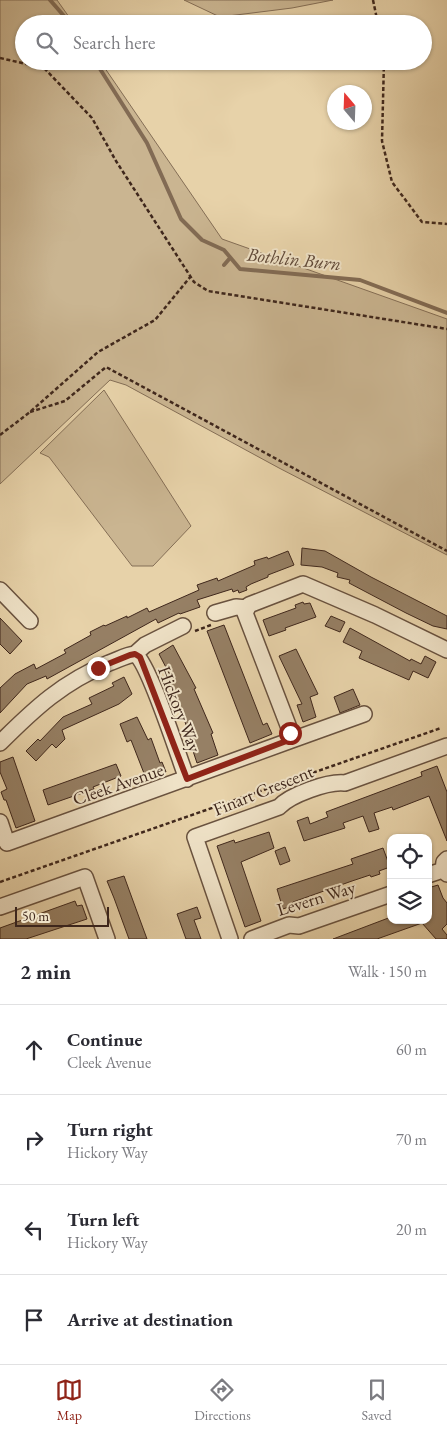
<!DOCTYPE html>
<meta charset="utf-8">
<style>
body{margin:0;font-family:"EB Garamond",serif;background:#f7f7f7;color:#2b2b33}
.controls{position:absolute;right:15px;bottom:15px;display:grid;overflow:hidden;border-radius:10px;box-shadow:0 1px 4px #0004}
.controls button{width:45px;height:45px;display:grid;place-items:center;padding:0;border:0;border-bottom:1px solid #e1e1e2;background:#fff;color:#2b2b33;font:25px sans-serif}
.compass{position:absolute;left:327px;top:85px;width:45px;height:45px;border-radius:50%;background:#fff;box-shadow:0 1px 4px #0004;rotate:341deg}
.scale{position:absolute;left:15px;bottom:12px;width:94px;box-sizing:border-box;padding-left:5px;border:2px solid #3f271c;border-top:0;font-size:14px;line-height:18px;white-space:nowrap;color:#3f271c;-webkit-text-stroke:4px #efe2c7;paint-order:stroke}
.stop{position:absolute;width:15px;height:15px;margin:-11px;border:4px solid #8f2418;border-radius:50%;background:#fff}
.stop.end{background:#8f2418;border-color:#fff;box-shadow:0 1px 5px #0008}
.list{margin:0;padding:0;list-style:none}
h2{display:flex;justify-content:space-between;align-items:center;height:65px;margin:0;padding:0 20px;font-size:21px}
h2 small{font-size:16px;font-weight:400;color:#7c7c81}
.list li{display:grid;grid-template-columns:32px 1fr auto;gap:15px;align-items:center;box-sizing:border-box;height:90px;padding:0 20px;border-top:1px solid #e1e1e2}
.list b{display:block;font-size:19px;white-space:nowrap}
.list p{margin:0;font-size:16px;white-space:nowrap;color:#7c7c81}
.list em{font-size:16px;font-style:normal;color:#7c7c81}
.icon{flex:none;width:28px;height:28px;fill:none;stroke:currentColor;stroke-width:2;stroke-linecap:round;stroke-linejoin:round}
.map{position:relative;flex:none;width:447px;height:939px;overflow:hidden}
.search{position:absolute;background:#fff;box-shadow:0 1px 4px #0004;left:15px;right:15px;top:15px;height:55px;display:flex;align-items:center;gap:12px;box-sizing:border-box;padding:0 18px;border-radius:28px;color:#7c7c81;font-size:19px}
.sheet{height:425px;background:#fff}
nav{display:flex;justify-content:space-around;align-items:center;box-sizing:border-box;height:70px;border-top:1px solid #e1e1e2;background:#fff;font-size:14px;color:#7c7c81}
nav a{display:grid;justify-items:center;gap:2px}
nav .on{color:#8f2418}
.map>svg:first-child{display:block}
</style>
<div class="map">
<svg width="447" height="939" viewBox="0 0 447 939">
<rect width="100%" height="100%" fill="#e7d2a9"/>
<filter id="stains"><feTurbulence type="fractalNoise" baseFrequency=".004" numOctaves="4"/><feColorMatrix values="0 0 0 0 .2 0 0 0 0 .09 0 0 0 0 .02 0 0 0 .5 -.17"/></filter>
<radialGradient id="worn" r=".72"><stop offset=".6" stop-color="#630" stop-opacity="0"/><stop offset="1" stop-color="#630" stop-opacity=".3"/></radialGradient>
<path fill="#cab591" stroke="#846e56" d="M0,0H57L74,24H24V61H100L222,239L447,319V555L279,468L126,385L110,380L0,484Z
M184,0H333L292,8L220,17Z
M104,390L191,526L153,566H132L49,457L40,453Z"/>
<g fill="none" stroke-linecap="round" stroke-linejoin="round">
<path stroke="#826b54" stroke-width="4" d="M50,0L71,24
M95,61L147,143L181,219L202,240L224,250L240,269L360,280L447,313
M224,265L230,258"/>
</g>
<path fill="#968065" stroke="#3f271c" d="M302,548L325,551L371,577L447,616V629L433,626L406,613L349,583L350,580L337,577L338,573L322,567L301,565Z
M288,551L294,565L268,575V577L251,584L246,587L247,590L239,593L238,590L233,592L232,589L197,600L200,607L180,614L179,613L158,623L156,619L47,679L46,676L27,684L0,713V688L15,674L34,664L36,669L66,653L64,650L91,635L90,632L104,625L105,626L127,616V618L147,608L149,612L199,590L197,585L217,578L218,581L255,565L254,561L267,557L268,559Z
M303,602L304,604L310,603L316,617L285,628L286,630L269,636L263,620L296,608L295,605Z
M331,616L345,622L340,632L325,626Z
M0,618L22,641L10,654L0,644Z
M224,625L263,725L267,723L272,734L250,743L207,631Z
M350,628L410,661L411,659L421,664L425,656L436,662L428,678L413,671L409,680L359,658L362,651L343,642Z
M173,645L196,688L194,689L213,733L211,734L218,755L197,763L193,751L195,750L170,680L172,679L159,654Z
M296,649L318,694L310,697L316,717L303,722L297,705L302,704L279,656Z
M124,677L132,694L119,704L62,730L65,739L56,748L52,744L36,761L26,751L38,739L40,741L63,717L92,704L89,698L114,686L112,683Z
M353,689L360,705L340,713L334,697Z
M137,717L148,740L151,738L160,763L162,762L166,772L147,781L131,740L127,742L120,724Z
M13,757L35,821L16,828L6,800H4L1,792L7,789L0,772V762Z
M116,764L121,776L93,787L94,789L48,805L43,790Z
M437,766L447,792V841L429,796L393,810L392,807L374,813L379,829L369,832L363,816L343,823L345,828L304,841L297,821L308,817L310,824L328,817L326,812L422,776L421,772Z
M269,832L274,848L241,862L261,921L245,927L217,846L234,840L235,843Z
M285,847L290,861L280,865L275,851Z
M383,848L390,867L379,871L380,874L371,877L370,875L352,881L293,902L294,905L283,909L277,889L353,864L351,859Z
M124,876L132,898L147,939H129L114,898L107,881Z
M438,885L443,898L447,903V924L442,929L447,935V939H436L422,923L377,939H333L391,917V920H428V888Z
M75,901L77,906L82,905L87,919L26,939H0V928Z
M197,907L201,918L194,920L201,939H186L177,914Z"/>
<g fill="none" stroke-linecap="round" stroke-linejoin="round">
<defs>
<path id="street" d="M0,590L30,621
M215,613L236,607L247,608
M135,654L145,645L183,626
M289,741L364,714
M0,743C35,708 63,682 109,663C118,660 126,655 135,654C149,663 179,758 187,779
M0,822L7,843L289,741L291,733L245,613L249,605L303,584L375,615L447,650
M447,859L444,862L443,870L447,874
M428,875L443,870
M0,907L85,877L107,939
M230,939L195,837L279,807C290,795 328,781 345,783L447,746
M252,939L289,925L299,926L391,894"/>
</defs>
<use href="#street" stroke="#69523f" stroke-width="18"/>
<path stroke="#3f271c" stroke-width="2.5" stroke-dasharray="4 2.5" stroke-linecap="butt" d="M373,0L378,24
M0,58L44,68L92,118L116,161L194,282L208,291L447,329
M384,61L382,141L392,182L422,222L447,224
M30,412L65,401L106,367L447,551
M0,435L30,412L98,352L155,320L191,276
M195,631L211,625
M0,882L441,728"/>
<use href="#street" stroke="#efe2c7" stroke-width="15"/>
</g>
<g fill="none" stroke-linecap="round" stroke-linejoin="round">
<path stroke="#8f2418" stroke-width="6" d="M98,668L130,655L135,654L140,657L187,779L289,740L290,733"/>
</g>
<g text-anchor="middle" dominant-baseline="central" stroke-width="4" stroke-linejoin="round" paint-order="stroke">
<g font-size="18" fill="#3f271c" stroke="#efe2c7">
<text transform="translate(180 709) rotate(69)">Hickory Way</text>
<text transform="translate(118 784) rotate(-19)">Cleek Avenue</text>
<text transform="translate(263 790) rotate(-22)">Finart Crescent</text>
<text transform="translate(316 898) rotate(-17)">Levern Way</text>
</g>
<g font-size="19" font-style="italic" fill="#604938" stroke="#efe2c7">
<text transform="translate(294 259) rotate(6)">Bothlin Burn</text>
</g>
</g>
<rect width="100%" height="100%" filter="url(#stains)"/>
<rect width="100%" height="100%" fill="url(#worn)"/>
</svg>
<div class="controls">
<button><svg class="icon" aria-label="locate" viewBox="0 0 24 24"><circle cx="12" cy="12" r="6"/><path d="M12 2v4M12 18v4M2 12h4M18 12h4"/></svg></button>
<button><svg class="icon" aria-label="layers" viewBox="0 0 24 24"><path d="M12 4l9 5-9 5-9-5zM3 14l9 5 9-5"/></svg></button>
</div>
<svg class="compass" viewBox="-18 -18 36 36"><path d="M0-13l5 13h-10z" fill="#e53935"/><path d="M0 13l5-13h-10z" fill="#7c7c81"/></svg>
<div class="scale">50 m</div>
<div class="stop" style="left:290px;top:733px"></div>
<div class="stop end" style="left:98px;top:668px"></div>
<div class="search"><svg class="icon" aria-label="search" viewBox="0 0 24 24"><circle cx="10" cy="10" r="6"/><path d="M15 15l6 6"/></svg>Search here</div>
</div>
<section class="sheet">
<h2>2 min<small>Walk · 150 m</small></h2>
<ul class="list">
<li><svg class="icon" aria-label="ahead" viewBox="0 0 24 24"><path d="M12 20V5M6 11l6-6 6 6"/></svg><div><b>Continue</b><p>Cleek Avenue</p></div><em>60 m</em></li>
<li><svg class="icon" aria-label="right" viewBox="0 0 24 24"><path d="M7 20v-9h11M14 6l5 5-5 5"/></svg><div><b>Turn right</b><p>Hickory Way</p></div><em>70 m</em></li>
<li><svg class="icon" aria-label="left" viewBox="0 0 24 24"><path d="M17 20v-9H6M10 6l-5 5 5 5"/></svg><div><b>Turn left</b><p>Hickory Way</p></div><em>20 m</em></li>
<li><svg class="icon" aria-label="arrive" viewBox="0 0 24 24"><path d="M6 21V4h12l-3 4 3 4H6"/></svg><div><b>Arrive at destination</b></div></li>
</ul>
</section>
<nav>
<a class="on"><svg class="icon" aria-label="map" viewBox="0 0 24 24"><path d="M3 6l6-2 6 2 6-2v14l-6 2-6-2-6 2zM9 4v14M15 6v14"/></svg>Map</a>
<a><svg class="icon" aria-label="directions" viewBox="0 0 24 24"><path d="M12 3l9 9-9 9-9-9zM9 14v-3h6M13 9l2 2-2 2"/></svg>Directions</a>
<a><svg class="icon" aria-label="saved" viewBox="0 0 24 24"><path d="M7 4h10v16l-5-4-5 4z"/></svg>Saved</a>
</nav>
